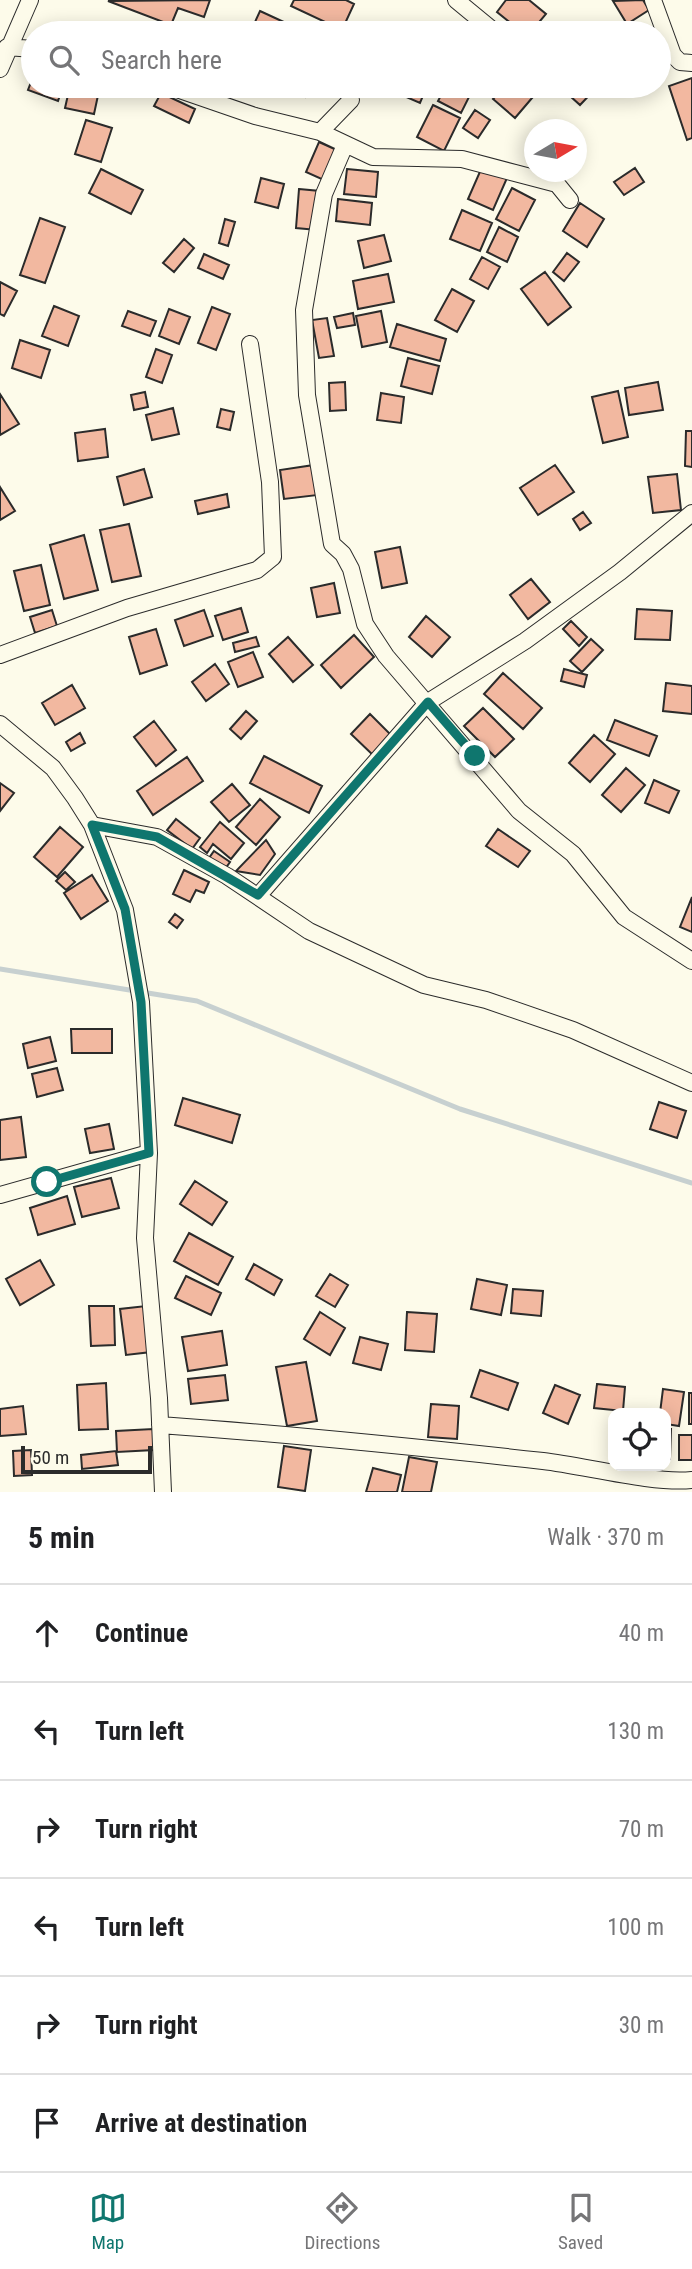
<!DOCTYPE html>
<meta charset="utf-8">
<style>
body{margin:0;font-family:"Roboto Condensed",sans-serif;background:#f6f6f6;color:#202124}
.controls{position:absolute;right:21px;bottom:21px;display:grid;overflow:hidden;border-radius:14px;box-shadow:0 4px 18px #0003}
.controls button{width:63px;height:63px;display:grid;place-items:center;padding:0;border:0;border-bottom:2px solid #e0e0e0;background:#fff;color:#202124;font:35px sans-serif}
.compass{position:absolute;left:524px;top:119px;width:63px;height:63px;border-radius:50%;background:#fff;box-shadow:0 4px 18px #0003;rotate:80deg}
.scale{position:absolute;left:21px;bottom:18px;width:131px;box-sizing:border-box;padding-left:7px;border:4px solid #2b2b2b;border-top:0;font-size:19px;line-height:24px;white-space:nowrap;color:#2b2b2b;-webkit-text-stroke:5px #fdfbea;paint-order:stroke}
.stop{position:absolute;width:21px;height:21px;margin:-16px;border:5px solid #0f766e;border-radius:50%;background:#fff}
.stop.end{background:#0f766e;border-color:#fff;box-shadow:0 2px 7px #0008}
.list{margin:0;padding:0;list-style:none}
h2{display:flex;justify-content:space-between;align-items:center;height:91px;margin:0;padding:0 28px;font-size:30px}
h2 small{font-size:23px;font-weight:400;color:#757577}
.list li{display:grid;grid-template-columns:46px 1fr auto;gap:21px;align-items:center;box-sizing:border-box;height:98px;padding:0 28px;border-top:2px solid #e0e0e0}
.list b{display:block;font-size:26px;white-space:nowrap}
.list em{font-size:23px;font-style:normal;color:#757577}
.icon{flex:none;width:38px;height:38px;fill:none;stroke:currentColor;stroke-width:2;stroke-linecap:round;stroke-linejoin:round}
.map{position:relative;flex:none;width:692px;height:1492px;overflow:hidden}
.search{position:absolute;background:#fff;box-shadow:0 4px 18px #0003;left:21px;right:21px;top:21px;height:77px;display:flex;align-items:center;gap:18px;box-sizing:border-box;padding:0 24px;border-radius:38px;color:#757577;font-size:26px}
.sheet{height:679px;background:#fff}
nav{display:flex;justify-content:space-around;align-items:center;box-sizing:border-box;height:98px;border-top:2px solid #e0e0e0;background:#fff;font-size:19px;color:#757577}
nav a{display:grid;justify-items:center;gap:4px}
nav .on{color:#0f766e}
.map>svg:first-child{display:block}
</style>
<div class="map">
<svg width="692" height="1492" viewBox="0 0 692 1492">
<rect width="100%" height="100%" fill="#fdfbea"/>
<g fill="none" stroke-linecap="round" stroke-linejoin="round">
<path stroke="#c7d0d0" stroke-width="5" d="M0,969L197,1001L460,1109L692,1183"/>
</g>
<path fill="#f2b8a0" stroke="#2b2b2b" stroke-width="2" d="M210,0L204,17L178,8L171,25L108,1Z
M294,0H346L354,4L342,30L291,6Z
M506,0H529L546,14L530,33H523L497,12Z
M643,0L649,10L627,24L613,1Z
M260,11L299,29L297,33H250Z
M33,77V86H63L58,101L28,90Z
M692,78V138L687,140L669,86Z
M70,86H100L94,114L65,108Z
M279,86H310L305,97Z
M400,86H427L420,103L397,93Z
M446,86H462L472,91L461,113L438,101Z
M505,86H518L532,98L515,118L493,99Z
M559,86H598L580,105Z
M161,93L195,109L189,123L154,106Z
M433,105L460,118L444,151L417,137Z
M475,110L490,120L478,138L463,128Z
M86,120L112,128L101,162L75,154Z
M319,142L339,151L326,181L306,172Z
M482,167L507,178L493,210L468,199Z
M635,168L644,182L624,195L614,182Z
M101,169L143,190L131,214L89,193Z
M347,169L378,172L376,197L344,194Z
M261,178L284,184L278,208L255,202Z
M512,188L535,200L519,231L496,219Z
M299,189L320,191L317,230L296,228Z
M338,199L372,203L370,225L336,221Z
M580,203L604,219L587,247L563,231Z
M462,210L492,223L480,251L450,239Z
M40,218L65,227L45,283L20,275Z
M225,219L235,222L228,246L219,243Z
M499,227L518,237L507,262L487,252Z
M384,235L391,261L364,268L358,241Z
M184,239L194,248L174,272L163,263Z
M567,253L579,262L564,281L553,272Z
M204,254L229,265L223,279L198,268Z
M482,257L500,267L488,289L470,279Z
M545,272L571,307L548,325L521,289Z
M388,274L394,302L358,309L353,281Z
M0,282L17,291L4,316L0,314Z
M452,289L474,301L457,332L435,320Z
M54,306L79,316L68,346L42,336Z
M212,307L230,314L216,350L198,343Z
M169,309L190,317L179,344L159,336Z
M128,311L156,321L150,336L122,326Z
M381,311L387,342L362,347L356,316Z
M353,313L355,325L337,328L334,317Z
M327,318L334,356L319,358L312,320Z
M397,324L446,339L440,361L390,347Z
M20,340L50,350L41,378L12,368Z
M156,349L172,355L162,383L146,377Z
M408,358L439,366L432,394L401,386Z
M345,382L346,410L330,411L329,383Z
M658,382L663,410L629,415L625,388Z
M618,391L628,437L603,443L592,397Z
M145,392L148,407L134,410L131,395Z
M381,393L404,397L401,423L377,420Z
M0,394L19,424L0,435Z
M173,408L179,434L152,440L146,415Z
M221,409L234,412L230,430L217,427Z
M105,429L108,457L78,461L75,433Z
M686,431H692V467L685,466Z
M314,465L318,495L284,499L280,470Z
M555,465L574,492L538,515L520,488Z
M144,469L152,497L124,505L117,477Z
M677,474L681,510L653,513L648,477Z
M0,487L15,511L0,520Z
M227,494L229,507L198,514L195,501Z
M583,512L591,523L580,530L573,519Z
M129,524L141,576L112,582L100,530Z
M84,535L98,590L64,599L50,545Z
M400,547L407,583L382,588L375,552Z
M41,565L50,605L24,611L14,571Z
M531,579L550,602L528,619L510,595Z
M334,583L340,613L317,617L311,588Z
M241,608L248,632L223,640L215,616Z
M637,609L672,611L670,640L635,639Z
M52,610L57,626L35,633L30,617Z
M204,610L213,636L184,646L175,620Z
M426,616L450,637L432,657L409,637Z
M571,621L587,637L579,646L563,629Z
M156,629L167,665L140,674L129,637Z
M354,635L374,657L341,688L321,665Z
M256,637L259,646L235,652L233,643Z
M288,637L313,665L293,682L269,654Z
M591,639L603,650L582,672L570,661Z
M253,652L263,677L238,687L228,662Z
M215,664L229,684L206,701L192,682Z
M564,669L587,675L584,687L561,681Z
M503,673L542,708L523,729L484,694Z
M666,683L692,686V714L663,711Z
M72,685L85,708L55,725L42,703Z
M483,708L514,739L495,757L464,726Z
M246,711L257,721L241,739L230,729Z
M370,714L393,737L375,757L351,734Z
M615,720L657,736L649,756L607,740Z
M154,721L176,750L156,766L134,737Z
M80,733L85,743L71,751L66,742Z
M594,735L615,754L590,782L569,763Z
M264,756L322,786L309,813L250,783Z
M187,757L203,781L153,815L137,791Z
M626,768L645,785L621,812L602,795Z
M654,780L679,791L669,813L645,803Z
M0,783L14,793L0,811Z
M232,784L250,805L229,822L211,802Z
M260,799L280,817L256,845L236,827Z
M176,819L200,838L192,849L167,830Z
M220,822L244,843L231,859L213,844L207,853L200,847Z
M60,827L83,847L57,877L34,857Z
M498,829L530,851L518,867L486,846Z
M266,840L275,854L260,875L236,871Z
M214,851L230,862L225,869L209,858Z
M184,870L209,882L204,893L196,890L190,902L173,894Z
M65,872L75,882L66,890L56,881Z
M92,875L108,901L81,919L64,893Z
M692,897V932L680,927Z
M175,914L183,920L177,928L169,922Z
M71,1029H112V1053H72Z
M50,1037L56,1061L28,1068L23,1044Z
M57,1068L63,1090L37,1097L32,1074Z
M183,1098L240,1115L232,1143L175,1125Z
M659,1102L686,1111L677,1138L650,1129Z
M21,1117L26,1157L0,1160V1120Z
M109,1124L114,1149L90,1153L85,1129Z
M111,1178L119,1208L82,1217L74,1187Z
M195,1181L227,1202L212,1225L180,1204Z
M67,1196L75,1224L38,1235L30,1208Z
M189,1233L233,1257L218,1285L174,1261Z
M40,1260L54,1285L20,1305L6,1279Z
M254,1264L282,1280L274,1295L246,1279Z
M330,1274L348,1285L335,1307L316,1296Z
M186,1276L221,1293L211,1315L175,1298Z
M477,1279L507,1285L501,1315L471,1309Z
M513,1289L543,1291L541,1316L511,1313Z
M89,1306H114L115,1345L91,1346Z
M146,1306L151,1352L126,1355L120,1309Z
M320,1312L345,1328L330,1355L304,1339Z
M407,1312L437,1314L434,1352L405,1350Z
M222,1331L227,1365L188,1371L182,1337Z
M360,1337L388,1344L381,1370L353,1363Z
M306,1362L317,1421L287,1426L276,1367Z
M480,1370L518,1383L508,1410L471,1397Z
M225,1375L228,1400L191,1404L188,1379Z
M106,1383L108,1429L79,1430L77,1385Z
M597,1384L625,1387L623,1411L594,1408Z
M555,1385L580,1395L568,1424L543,1413Z
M663,1389L684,1392L679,1426L666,1424V1413H660Z
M689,1393H692V1424H689Z
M431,1404L459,1406L457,1439L428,1437Z
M23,1406L26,1434L0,1436V1409Z
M153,1429L154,1450L117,1452L116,1431Z
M666,1429H671L670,1459L666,1458Z
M679,1435H692V1460H679Z
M284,1446L311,1450L305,1491L278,1487Z
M31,1450L32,1475L14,1476L13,1451Z
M116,1451L118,1465L82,1469L81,1455Z
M409,1457L437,1462L431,1492H402Z
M373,1468L401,1475L397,1492H366Z"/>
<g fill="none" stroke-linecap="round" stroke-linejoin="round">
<defs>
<path id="street" d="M456,0L496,33
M653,0L673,55L680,62L692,63
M7,47L33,49
M0,69L30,0
M168,86L255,116L320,132L351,100
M320,132L373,157L462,159L515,173L557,184L570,200
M345,145L324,194L304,310L307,395L332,544L343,554L351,569L365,624L386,656L519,811L573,854L624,917L692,961
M0,655L127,608L257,570L273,557L270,482L250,344
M0,724L53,768L75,798L92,825L125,910L141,1002L149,1153L145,1238L159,1398L163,1492
M92,825L157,837L227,876L309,931L424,985L486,1000L573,1030L692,1083
M258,896L428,702L525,641L620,572L692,513
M0,1195L149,1153
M160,1425C288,1434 416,1447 543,1461C586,1466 652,1484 692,1480"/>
</defs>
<use href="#street" stroke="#2b2b2b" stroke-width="18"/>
<use href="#street" stroke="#fdfbea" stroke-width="16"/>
</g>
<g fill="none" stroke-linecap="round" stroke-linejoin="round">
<path stroke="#0f766e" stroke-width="9" d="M47,1182L149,1153L141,1002L125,909L92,825L157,837L258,895L428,702L475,756"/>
</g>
</svg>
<div class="controls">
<button><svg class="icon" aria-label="locate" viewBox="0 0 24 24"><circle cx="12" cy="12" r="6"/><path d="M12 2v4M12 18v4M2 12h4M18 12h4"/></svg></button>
</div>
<svg class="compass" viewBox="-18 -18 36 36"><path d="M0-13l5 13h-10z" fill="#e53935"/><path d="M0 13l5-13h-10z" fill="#757577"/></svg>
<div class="scale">50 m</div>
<div class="stop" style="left:47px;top:1182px"></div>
<div class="stop end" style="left:475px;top:756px"></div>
<div class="search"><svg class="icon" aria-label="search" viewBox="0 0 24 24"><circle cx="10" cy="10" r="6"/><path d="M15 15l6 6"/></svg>Search here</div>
</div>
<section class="sheet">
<h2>5 min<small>Walk · 370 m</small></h2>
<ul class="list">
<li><svg class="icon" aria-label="ahead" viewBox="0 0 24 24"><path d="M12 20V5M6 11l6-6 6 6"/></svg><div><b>Continue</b></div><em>40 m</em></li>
<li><svg class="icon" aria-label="left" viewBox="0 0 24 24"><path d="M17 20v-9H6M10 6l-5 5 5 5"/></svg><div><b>Turn left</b></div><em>130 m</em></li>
<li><svg class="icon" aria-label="right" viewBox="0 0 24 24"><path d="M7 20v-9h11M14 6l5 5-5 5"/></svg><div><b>Turn right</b></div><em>70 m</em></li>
<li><svg class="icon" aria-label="left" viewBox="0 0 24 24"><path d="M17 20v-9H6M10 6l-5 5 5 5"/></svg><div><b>Turn left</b></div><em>100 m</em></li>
<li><svg class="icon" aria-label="right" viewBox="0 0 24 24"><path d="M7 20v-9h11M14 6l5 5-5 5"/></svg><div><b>Turn right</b></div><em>30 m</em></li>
<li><svg class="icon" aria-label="arrive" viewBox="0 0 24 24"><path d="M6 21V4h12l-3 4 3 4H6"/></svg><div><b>Arrive at destination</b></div></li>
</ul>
</section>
<nav>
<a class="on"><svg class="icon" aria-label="map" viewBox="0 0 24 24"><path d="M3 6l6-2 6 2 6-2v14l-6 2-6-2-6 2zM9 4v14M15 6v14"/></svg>Map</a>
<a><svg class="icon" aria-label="directions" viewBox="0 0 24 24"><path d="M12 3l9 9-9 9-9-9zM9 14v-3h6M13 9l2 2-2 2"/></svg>Directions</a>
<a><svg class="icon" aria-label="saved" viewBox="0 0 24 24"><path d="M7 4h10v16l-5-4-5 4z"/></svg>Saved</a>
</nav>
